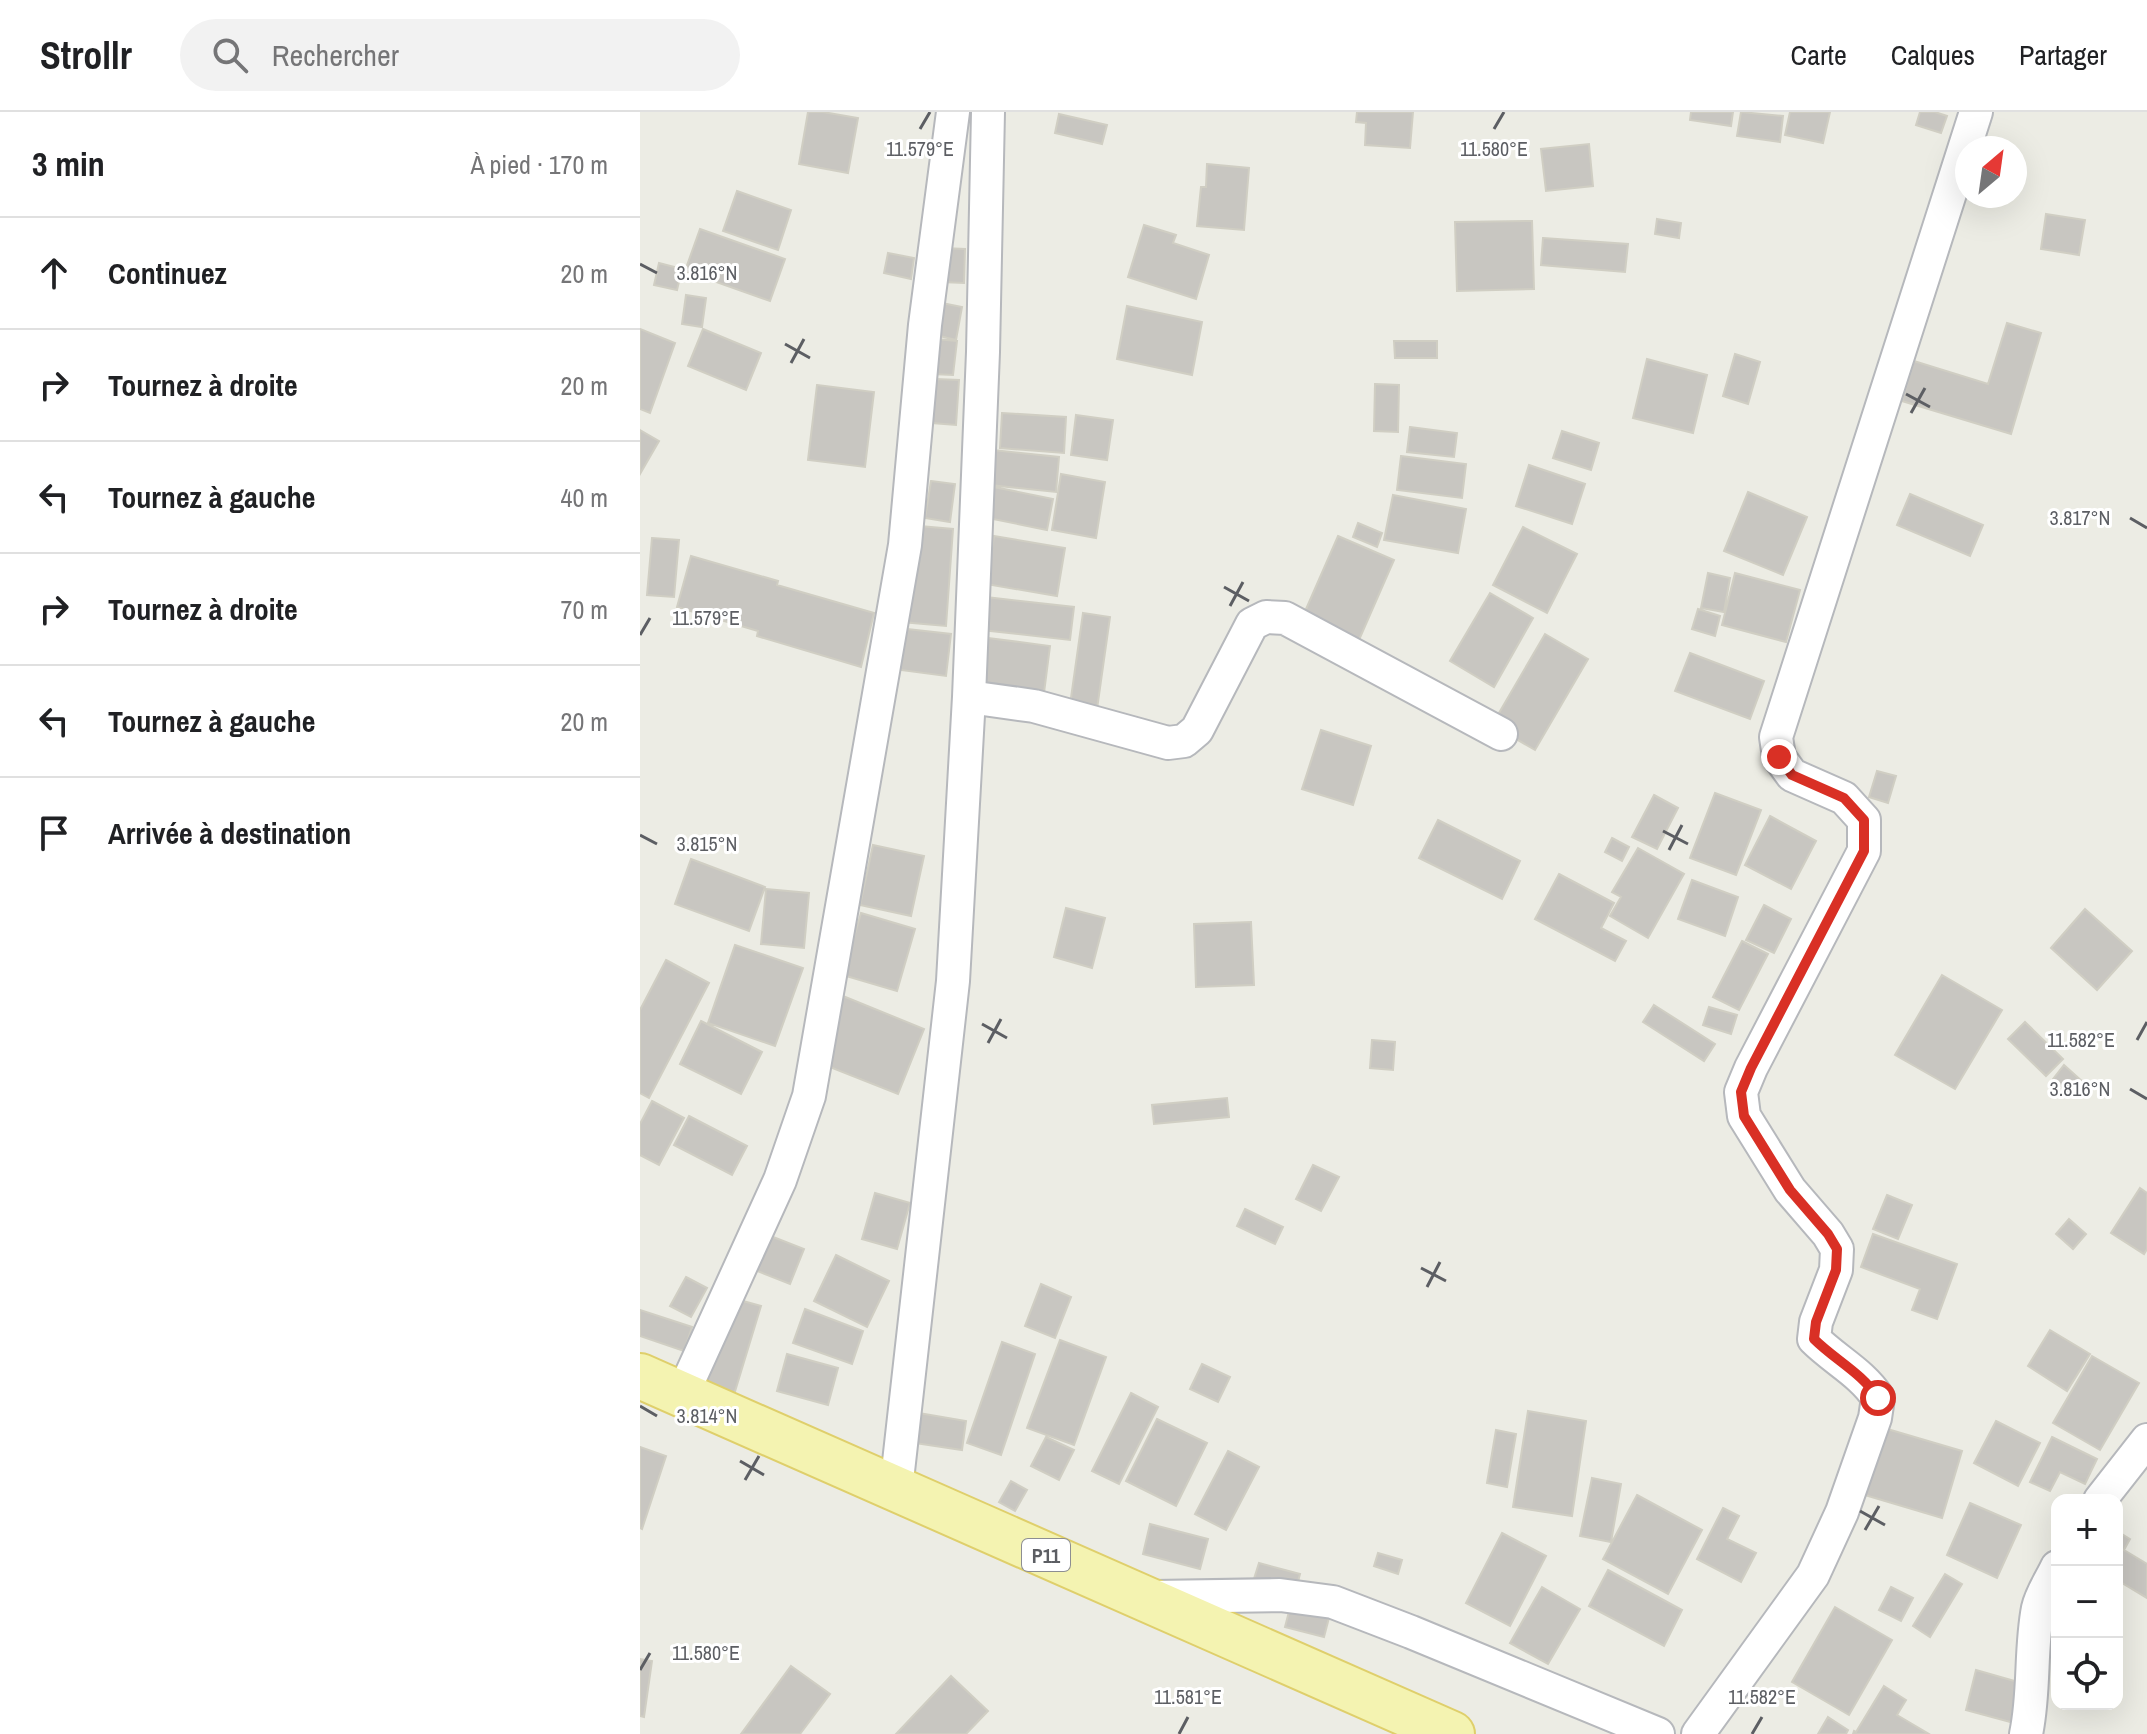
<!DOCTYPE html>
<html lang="fr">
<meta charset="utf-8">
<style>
body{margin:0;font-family:"Archivo Narrow",sans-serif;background:#f2f2f2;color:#202124}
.controls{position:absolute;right:24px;bottom:24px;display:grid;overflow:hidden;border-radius:16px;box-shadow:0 8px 32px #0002}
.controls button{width:72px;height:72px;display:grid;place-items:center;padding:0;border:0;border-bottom:2px solid #e0e0e0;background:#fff;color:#202124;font:40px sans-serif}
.compass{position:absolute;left:1315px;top:24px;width:72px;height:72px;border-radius:50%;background:#fff;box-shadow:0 8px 32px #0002;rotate:29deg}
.stop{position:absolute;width:24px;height:24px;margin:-18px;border:6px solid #d93025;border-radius:50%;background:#fff}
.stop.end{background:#d93025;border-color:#fff;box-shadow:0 2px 8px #0008}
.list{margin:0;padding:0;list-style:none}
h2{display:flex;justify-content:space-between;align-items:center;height:104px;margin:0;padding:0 32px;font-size:34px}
h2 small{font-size:26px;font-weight:400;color:#757577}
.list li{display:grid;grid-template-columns:52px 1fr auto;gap:24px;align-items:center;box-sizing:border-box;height:112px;padding:0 32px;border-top:2px solid #e0e0e0}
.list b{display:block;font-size:30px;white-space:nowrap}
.list em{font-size:26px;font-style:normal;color:#757577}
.icon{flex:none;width:44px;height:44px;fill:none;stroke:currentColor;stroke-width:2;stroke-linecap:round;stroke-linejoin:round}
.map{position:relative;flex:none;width:1507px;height:1622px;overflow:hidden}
header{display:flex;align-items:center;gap:48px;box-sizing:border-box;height:112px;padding:0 40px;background:#fff;border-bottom:2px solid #e0e0e0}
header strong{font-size:38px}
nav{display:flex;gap:44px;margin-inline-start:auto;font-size:28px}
.search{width:560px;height:72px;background:#f2f2f2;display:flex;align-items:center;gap:20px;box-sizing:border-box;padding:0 28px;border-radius:44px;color:#757577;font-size:30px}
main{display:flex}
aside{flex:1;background:#fff}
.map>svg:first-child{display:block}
</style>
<header>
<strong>Strollr</strong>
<div class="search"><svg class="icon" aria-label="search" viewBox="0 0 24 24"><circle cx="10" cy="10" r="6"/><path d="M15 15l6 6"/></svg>Rechercher</div>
<nav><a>Carte</a><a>Calques</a><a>Partager</a></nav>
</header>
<main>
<aside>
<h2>3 min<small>À pied · 170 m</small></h2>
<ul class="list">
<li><svg class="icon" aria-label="ahead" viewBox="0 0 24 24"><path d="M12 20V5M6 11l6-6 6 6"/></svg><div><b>Continuez</b></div><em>20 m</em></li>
<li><svg class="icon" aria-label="right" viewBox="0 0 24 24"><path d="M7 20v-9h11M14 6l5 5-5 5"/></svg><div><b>Tournez à droite</b></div><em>20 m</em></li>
<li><svg class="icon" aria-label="left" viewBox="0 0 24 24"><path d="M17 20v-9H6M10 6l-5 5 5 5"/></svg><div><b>Tournez à gauche</b></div><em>40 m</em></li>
<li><svg class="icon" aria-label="right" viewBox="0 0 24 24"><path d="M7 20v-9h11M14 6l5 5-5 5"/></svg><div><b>Tournez à droite</b></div><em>70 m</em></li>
<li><svg class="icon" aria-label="left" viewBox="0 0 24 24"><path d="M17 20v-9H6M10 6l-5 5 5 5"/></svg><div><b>Tournez à gauche</b></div><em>20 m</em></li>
<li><svg class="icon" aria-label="arrive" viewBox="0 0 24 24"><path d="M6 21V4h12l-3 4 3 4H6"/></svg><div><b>Arrivée à destination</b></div></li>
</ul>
</aside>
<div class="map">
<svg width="1507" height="1622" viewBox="0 0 1507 1622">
<rect width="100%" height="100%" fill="#ecece4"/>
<path fill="#c8c6c1" stroke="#d0cec3" stroke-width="2" d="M168,0H183L218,6L208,61L159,52Z
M717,0H773L770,36L725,33L726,11L716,10Z
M1051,0H1093L1091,14L1050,8Z
M1101,0L1143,4L1140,30L1097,24Z
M1150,0H1190L1183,31L1145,23Z
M1280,0H1295L1307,4L1301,21L1276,13Z
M419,2L467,13L462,32L415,21Z
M949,32L953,74L906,79L901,37Z
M567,52L609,56L604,118L557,114L561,75H566Z
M97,79L151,98L138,138L83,119Z
M1406,102L1445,108L1439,143L1401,137Z
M1017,107L1041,111L1039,126L1015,122Z
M892,109L894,177L817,179L815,110Z
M504,113L536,123L533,131L569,143L556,187L488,165Z
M60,117L145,147L130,189L45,159Z
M903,126L988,132L985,160L901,153Z
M303,136L325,137L324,171L302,170Z
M248,141L274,146L271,167L244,161Z
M19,151L42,157L37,178L14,173Z
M46,183L66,186L62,215L42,212Z
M297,190L322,195L316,228L291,222Z
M487,194L562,210L552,263L477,247Z
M1367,211L1401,221L1371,322L1262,289L1274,249L1348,272Z
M0,217L35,231L10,301L0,297Z
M63,217L121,241L106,278L48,254Z
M296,227L317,229L313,263L292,262Z
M754,229H797V246H755Z
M1095,242L1120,250L1108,292L1083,284Z
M1007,247L1067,263L1053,321L993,306Z
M295,267L319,268L316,313L292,311Z
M735,272L759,273L758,320L734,319Z
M177,273L234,280L225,355L168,348Z
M362,301L426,305L424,341L360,336Z
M436,303L473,308L467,348L431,343Z
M770,315L817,321L814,345L767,340Z
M0,318L19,329L0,362Z
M922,319L959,331L951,358L913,346Z
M353,338L419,345L416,380L350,373Z
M761,344L826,352L822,386L757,378Z
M889,353L945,372L932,412L876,394Z
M421,362L465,370L456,426L412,418Z
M291,369L315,372L310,410L285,406Z
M354,375L413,387L407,418L348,406Z
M1108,380L1167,405L1143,463L1084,439Z
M1270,382L1343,413L1330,444L1257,413Z
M753,383L826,397L818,441L744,428Z
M718,411L742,421L737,435L713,425Z
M268,413L313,417L306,514L250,509Z
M883,415L937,442L907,501L853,473Z
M354,424L425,436L417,484L346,472Z
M698,424L754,448L719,528L663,504Z
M12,426L39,428L34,485L7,483Z
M51,444L138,469L137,473L234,501L221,555L117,524L118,519L37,495Z
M1068,461L1090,466L1084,500L1061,496Z
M1095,461L1160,478L1146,530L1082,513Z
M850,481L893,506L854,575L810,549Z
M346,485L434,495L430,528L342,518Z
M1058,497L1080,504L1075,524L1052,517Z
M443,501L470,505L457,597L430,593Z
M258,516L311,522L306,564L253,557Z
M905,522L948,547L895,638L852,613Z
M348,526L410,534L404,581L342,573Z
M1050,541L1124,569L1110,607L1035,579Z
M681,618L731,634L713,693L662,677Z
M1237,659L1256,664L1248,691L1229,685Z
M1075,681L1121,698L1096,763L1050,746Z
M1014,683L1038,696L1017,737L992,725Z
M1130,704L1176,729L1151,777L1105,753Z
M798,708L880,749L862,787L779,746Z
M972,726L989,735L982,749L965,740Z
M233,733L284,744L271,804L220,793Z
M998,736L1044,762L1008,826L970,804L981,785L972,780Z
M51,747L125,775L109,819L35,792Z
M919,762L974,791L961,816L986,829L975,849L895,807Z
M1052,768L1098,785L1085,824L1038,807Z
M126,777L169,781L164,836L121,832Z
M1124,793L1151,807L1134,841L1106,828Z
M426,796L465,806L452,856L414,845Z
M1445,797L1492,839L1457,878L1411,836Z
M221,801L275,817L257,879L203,863Z
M611,810L614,873L556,875L554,812Z
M1102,829L1128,842L1099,898L1073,885Z
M95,833L163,856L135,934L68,911Z
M26,848L69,871L9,986L0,981V898Z
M1302,863L1362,898L1315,977L1255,943Z
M198,882L284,917L258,982L172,948Z
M1014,893L1075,932L1064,949L1003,910Z
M1069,895L1097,903L1091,922L1063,913Z
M61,909L122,940L101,982L40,952Z
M1385,910L1423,947L1406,964L1368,927Z
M732,928L755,930L753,958L730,956Z
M1424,953L1443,970L1432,983L1413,967Z
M587,986L589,1005L514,1012L512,993Z
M12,989L44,1006L19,1053L0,1043V1012Z
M49,1004L107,1034L92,1063L34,1033Z
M673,1053L699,1065L681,1099L656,1087Z
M1500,1076L1507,1081V1137L1504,1142L1471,1121Z
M235,1081L270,1091L257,1137L222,1127Z
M1247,1083L1272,1093L1258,1127L1233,1117Z
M605,1097L643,1115L635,1132L597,1114Z
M1429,1107L1446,1122L1433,1137L1416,1122Z
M123,1121L164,1137L150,1172L110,1156Z
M1233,1122L1317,1152L1297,1207L1272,1198L1280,1177L1221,1155Z
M196,1143L249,1169L227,1215L174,1189Z
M46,1165L67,1176L51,1205L30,1194Z
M401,1172L431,1185L415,1226L385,1214Z
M85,1184L121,1194L93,1286L58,1275Z
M165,1197L223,1219L212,1252L153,1231Z
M0,1198L52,1215L44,1239L0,1224Z
M1410,1218L1450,1242L1427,1279L1388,1254Z
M420,1228L466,1245L434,1333L387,1316Z
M362,1230L395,1242L361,1343L327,1331Z
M147,1242L198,1256L188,1293L137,1279Z
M1452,1244L1499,1271L1460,1338L1413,1311Z
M562,1252L590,1265L578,1290L550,1277Z
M491,1281L518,1295L479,1372L452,1359Z
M888,1299L946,1309L932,1404L873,1395Z
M273,1300L326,1309L322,1338L268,1330Z
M517,1307L567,1331L536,1394L486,1369Z
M1356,1309L1400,1331L1378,1374L1334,1351Z
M1244,1316L1322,1339L1302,1406L1225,1383Z
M856,1318L876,1322L867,1375L847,1371Z
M406,1325L434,1338L419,1368L391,1354Z
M1412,1325L1457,1347L1445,1372L1420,1360L1410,1379L1390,1370Z
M0,1335L26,1344L2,1417L0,1416Z
M588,1339L619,1355L586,1418L555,1402Z
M952,1366L981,1372L971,1430L940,1424Z
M371,1369L387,1378L375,1399L359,1390Z
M997,1383L1062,1418L1028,1482L963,1447Z
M1330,1391L1381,1413L1357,1466L1307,1443Z
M1083,1396L1099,1404L1087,1427L1116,1441L1101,1470L1057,1447Z
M510,1412L568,1427L560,1457L503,1442Z
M1477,1419L1490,1427L1484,1438L1507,1452V1486L1477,1468Z
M862,1421L906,1444L870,1514L826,1491Z
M738,1441L762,1448L758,1462L734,1454Z
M619,1451L660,1462L654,1485L612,1473Z
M968,1458L1042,1498L1024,1534L949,1494Z
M1305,1462L1322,1472L1290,1525L1273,1514Z
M902,1475L940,1497L908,1552L870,1531Z
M1251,1475L1273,1486L1261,1509L1239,1498Z
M651,1492L690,1502L684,1525L645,1515Z
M1195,1495L1252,1528L1209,1603L1152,1570Z
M0,1547L12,1549L4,1605L0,1604Z
M151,1554L190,1582L160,1622H101Z
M1336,1558L1385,1572L1374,1611L1326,1598Z
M311,1564L348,1599L326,1622H256Z
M1244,1574L1266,1588L1257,1603L1289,1622H1213L1214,1619L1216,1620Z
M1188,1605L1208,1618L1206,1622H1178Z"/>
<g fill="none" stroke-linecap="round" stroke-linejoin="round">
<defs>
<path id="minor" d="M329,585L394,594L528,631L544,629L557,618L612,512L626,505L645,506L861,622
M42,1283L140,1068L169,984L265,433L285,213L313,0
M256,1377L313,869L329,585L343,240L348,0
M1460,1388L1507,1328
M514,1485L640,1483L693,1490L771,1520L1018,1622
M1058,1622L1173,1463L1202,1400L1235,1306L1238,1286C1222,1261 1195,1248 1174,1227L1176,1210L1196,1158L1197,1137L1188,1122L1150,1078L1104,1004L1101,980L1111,956L1224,739V708L1204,686L1152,663L1139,645L1136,625L1336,0
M1386,1622C1395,1580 1390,1537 1398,1496C1401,1482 1411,1468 1417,1455"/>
<path id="primary" d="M0,1264L812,1622"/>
</defs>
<use href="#minor" stroke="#b6b8bc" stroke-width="36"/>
<use href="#primary" stroke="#dfcf6b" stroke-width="48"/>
<use href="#minor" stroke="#fff" stroke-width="32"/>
<use href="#primary" stroke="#f4f3b1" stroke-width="44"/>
</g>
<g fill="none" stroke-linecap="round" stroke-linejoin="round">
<path stroke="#d93025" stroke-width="10" d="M1139,645L1152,663L1204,686L1224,708V739L1111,956L1101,980L1104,1004L1150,1078L1188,1122L1197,1137L1196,1158L1176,1210L1174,1227C1195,1248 1222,1261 1238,1286"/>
</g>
<path fill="none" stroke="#5c5e63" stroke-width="3" d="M280,17L290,0M854,17L864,0M0,152L17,161M145,232L170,246M151,251L164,227M1266,282L1290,295M1271,301L1285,276M1490,406L1507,416M584,475L609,489M590,494L603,470M0,523L10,506M1023,719L1048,732M0,723L17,732M1029,738L1042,713M342,912L367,926M1497,928L1507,910M348,931L361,907M1490,977L1507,987M781,1156L806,1169M787,1175L800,1150M0,1294L17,1304M100,1349L124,1363M105,1368L119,1344M1220,1399L1245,1413M1225,1418L1239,1394M0,1558L10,1541M539,1622L548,1605M1112,1622L1122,1605"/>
<g text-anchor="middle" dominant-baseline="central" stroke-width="6" stroke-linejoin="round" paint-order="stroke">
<rect fill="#fff" stroke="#8d8e92" stroke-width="2" x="382" y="1427" width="48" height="32" rx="6"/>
<g font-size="20" font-weight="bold" fill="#5c5e63">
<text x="406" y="1443">P11</text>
</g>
</g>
<g font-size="20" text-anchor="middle" fill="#5c5e63" stroke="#fff" stroke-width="6" stroke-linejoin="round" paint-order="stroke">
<text x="280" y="44">11.579°E</text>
<text x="854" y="44">11.580°E</text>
<text x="67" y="168">3.816°N</text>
<text x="1440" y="413">3.817°N</text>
<text x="66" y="513">11.579°E</text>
<text x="67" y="739">3.815°N</text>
<text x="1441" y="935">11.582°E</text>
<text x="1440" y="984">3.816°N</text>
<text x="67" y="1311">3.814°N</text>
<text x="66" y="1548">11.580°E</text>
<text x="548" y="1592">11.581°E</text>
<text x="1122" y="1592">11.582°E</text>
</g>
</svg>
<div class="controls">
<button>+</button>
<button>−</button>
<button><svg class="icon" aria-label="locate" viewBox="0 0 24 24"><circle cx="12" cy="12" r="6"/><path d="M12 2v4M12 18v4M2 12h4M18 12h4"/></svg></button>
</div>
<svg class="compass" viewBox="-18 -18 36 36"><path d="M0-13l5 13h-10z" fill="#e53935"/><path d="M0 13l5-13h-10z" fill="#757577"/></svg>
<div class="stop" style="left:1238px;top:1286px"></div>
<div class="stop end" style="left:1139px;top:645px"></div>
</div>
</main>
